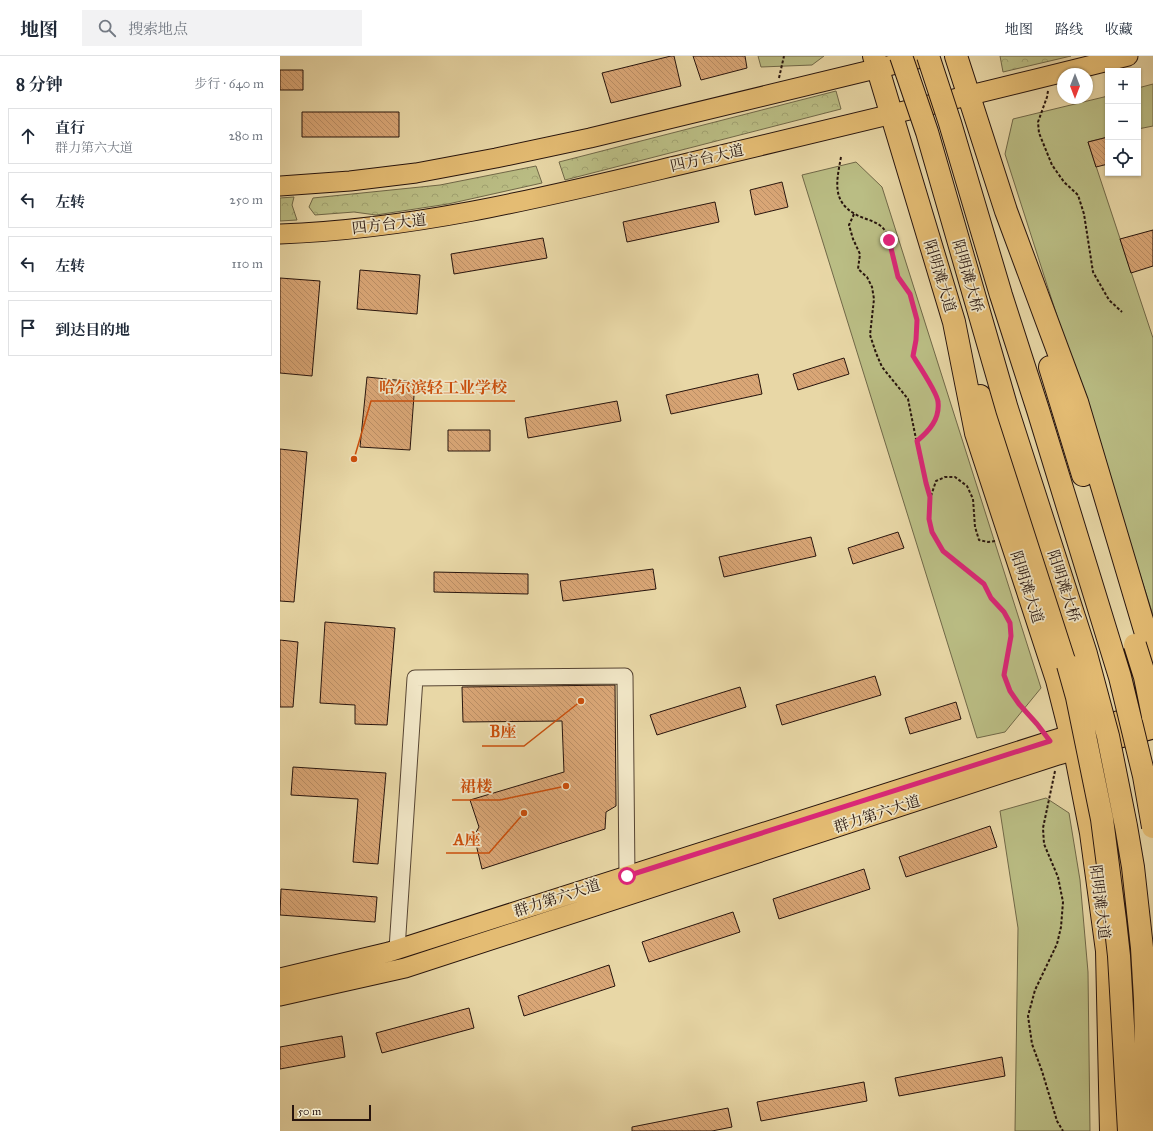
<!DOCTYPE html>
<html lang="zh">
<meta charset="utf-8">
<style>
body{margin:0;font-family:"IM FELL Great Primer","Noto Serif SC",serif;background:#f2f2f3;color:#1f2937}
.controls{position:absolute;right:12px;top:12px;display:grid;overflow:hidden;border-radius:0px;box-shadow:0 1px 3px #0004}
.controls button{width:36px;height:36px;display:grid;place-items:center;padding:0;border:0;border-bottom:1px solid #e0e1e3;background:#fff;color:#1f2937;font:20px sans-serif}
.compass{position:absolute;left:777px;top:12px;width:36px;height:36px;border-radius:50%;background:#fff;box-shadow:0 1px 3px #0004;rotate:180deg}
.scale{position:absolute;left:12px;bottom:10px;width:79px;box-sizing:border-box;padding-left:4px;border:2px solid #27140d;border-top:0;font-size:11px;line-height:14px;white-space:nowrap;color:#27140d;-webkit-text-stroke:3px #f0e5c5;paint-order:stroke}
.stop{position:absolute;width:12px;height:12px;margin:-9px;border:3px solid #db2777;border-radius:50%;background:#fff}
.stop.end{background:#db2777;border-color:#fff;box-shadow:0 1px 4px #0008}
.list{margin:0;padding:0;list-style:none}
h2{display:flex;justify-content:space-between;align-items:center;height:52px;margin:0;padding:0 16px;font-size:17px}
h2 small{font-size:13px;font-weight:400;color:#747a83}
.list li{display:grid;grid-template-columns:26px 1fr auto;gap:12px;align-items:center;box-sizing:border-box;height:56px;margin:0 8px 8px;padding:0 8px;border:1px solid #e0e1e3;border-radius:0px}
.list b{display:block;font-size:15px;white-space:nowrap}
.list p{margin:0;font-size:13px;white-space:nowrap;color:#747a83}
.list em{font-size:13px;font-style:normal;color:#747a83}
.icon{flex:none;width:22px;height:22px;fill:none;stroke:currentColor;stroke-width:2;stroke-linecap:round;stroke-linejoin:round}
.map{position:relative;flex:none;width:873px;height:1075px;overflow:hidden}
header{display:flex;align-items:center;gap:24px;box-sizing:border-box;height:56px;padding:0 20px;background:#fff;border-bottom:1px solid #e0e1e3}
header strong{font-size:19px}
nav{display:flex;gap:22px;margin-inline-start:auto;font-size:14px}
.search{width:280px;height:36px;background:#f2f2f3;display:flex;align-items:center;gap:10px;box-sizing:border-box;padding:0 14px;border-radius:0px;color:#747a83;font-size:15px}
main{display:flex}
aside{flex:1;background:#fff}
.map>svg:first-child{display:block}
</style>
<header>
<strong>地图</strong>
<div class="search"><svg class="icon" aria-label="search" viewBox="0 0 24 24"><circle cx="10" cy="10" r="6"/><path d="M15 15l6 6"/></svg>搜索地点</div>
<nav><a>地图</a><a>路线</a><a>收藏</a></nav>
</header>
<main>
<aside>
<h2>8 分钟<small>步行 · 640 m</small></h2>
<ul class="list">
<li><svg class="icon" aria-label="ahead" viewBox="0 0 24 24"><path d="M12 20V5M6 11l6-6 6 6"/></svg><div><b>直行</b><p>群力第六大道</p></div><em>280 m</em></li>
<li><svg class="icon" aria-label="left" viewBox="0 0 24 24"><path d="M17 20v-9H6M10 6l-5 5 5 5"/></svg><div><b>左转</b></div><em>250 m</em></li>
<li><svg class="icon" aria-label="left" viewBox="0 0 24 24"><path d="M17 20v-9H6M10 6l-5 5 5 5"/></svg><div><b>左转</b></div><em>110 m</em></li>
<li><svg class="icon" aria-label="arrive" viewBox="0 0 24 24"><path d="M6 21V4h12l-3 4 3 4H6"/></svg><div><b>到达目的地</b></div></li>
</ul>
</aside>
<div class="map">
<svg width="873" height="1075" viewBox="0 0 873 1075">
<defs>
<pattern id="forest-crowns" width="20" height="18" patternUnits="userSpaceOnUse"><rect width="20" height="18" fill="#babd84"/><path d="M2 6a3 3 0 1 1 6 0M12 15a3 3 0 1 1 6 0" fill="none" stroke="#a0a271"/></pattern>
<pattern id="building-back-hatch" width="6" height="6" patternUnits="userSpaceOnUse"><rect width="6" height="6" fill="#d9a676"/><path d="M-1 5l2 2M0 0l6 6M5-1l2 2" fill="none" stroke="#ba8e65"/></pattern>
</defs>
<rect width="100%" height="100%" fill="#e8d7a6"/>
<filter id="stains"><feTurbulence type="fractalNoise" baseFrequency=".005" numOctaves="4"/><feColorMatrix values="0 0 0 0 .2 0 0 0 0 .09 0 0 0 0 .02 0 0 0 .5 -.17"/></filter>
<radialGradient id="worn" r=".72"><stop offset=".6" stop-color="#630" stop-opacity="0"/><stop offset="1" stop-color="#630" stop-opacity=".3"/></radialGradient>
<path fill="#babd84" stroke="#706848" d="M478,0H544L532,9L481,11Z
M873,28V70L858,73V32Z
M828,40V81L808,86L873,282V559L725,98L733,63Z
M576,106L602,131L761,632L725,676L697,682L522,119Z
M766,742L789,757L800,824L808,916L810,1075H735L738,872L720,755Z"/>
<path fill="url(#forest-crowns)" stroke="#706848" d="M720,0H791L723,16Z
M556,35L561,53L285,124L279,106Z
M256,110L262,127L168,148L96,159L74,156L35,159L29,151L33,142L160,129Z
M14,141L12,149L17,164L0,165V142Z"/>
<path fill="url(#building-back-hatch)" stroke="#27140d" d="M391,0H394L401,30L331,47L322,17Z
M413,0H465L467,12L421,24Z
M0,14H23V34H0Z
M22,56H119V81H22Z
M828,81V108L816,111L808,86Z
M502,126L508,151L475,159L470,134Z
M435,146L439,166L347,186L343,166Z
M873,174V210L851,217L840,183Z
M263,182L267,202L174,218L171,198Z
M80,214L140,219L137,258L77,253Z
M0,222L40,225L32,320L0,317Z
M564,302L569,318L518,334L513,318Z
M478,318L482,338L391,358L386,339Z
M87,321L135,326L130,394L80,391Z
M337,345L341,365L248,382L245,362Z
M168,374H210V395H168Z
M0,393L27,396L14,546L0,545Z
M618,476L624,492L573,508L568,492Z
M531,481L536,500L444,521L439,501Z
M373,513L376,533L283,545L280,525Z
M154,516L248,518V538L154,536Z
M45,566L115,572L107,669L75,668V649L40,647Z
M0,584L18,586L13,651H0Z
M595,620L601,639L502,669L496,649Z
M335,629L336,750L326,756L325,773L202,813L194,780L199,771L190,744L284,716L282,665L183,666L182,631Z
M460,631L466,651L377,679L370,659Z
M676,646L681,663L630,678L625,662Z
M13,711L106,717L98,808L73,806L78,743L11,739Z
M710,770L717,791L626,821L619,801Z
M584,813L590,833L499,863L493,843Z
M1,833L97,841L95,866L0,859Z
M453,856L460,876L369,906L362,886Z
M329,909L335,930L244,960L238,940Z
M189,952L194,972L102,997L96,977Z
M62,980L65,1001L0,1013V991Z
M722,1001L725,1020L619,1040L615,1022Z
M584,1026L587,1045L481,1065L477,1046Z
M448,1052L452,1071L432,1075H352V1071Z"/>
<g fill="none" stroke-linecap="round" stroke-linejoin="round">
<defs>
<path id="minor" d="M117,893L135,622L345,620L347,820"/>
<path id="major" d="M0,130L70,125L136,117L216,102L310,82L649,0
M0,178C139,173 273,139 408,107C555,72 702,37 848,0
M0,922L109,896L770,685L864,657
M0,940L125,912L778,699L873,673"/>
<path id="highway" d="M594,0L674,266L696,377L777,624L795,695L811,777L827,895L831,1075
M676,0L726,155L797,346L873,601
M770,311L803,419
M700,340L788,609
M832,797L853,865"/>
</defs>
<use href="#minor" stroke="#574533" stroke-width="17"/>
<use href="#major" stroke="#27140d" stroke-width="21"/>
<use href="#highway" stroke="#27140d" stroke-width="24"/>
<path stroke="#27140d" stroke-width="2" stroke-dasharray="3 2" stroke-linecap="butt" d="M499,22L504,0
M768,35L767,41L758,66L759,77L772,109L784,126L798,139L804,158L813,216L829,244L842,256
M561,101C557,123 551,145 575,158C583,163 594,164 602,171C614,183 613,205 618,220C621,226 627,231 630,238C632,241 632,245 633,249C639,269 637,280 633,300C638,308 658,338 658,346C660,363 649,375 637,385
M574,158L569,169L573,183L580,198L578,213L587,221L592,231L594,243L590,279L596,297L602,311L628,343L640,403L650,441L649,463L652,476L663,495L704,528L711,542L724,556L730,567L731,580L724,619L730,635L739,648L761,673
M651,440L656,425L665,421H675L687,430L693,443L695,471L699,484L708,486L716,485
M775,715L763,772L764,788L778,821L783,846L781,871L777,888L755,934L748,960L752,988L762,1015L777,1065L783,1075"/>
<use href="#minor" stroke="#f0e5c5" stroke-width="15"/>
<use href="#major" stroke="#e4bc73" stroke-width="19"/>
<use href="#highway" stroke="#e4bc73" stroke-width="22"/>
<defs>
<path id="highway-bridge" d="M621,0L647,76L727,353L806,598L828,680L846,770L853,811L862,892L865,943L868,1075
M648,0L670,67L721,239L758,354L840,621L864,720L873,771
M855,589L865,621L873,660
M788,609L797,641L822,763L835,864L839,900L849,1075"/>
</defs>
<use href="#highway-bridge" stroke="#27140d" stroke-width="24" stroke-linecap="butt"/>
<use href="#highway-bridge" stroke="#e4bc73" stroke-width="22"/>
</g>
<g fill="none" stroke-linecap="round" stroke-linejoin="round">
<path stroke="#db2777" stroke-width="5" d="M347,820L770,685L757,668L739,648L730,635L724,619L731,580L730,567L724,556L711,542L704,528L663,495L652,476L649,463L650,441L646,427L637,385C649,375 660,363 658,346C658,338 638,308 633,300L636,284L637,264L630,238L618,221L609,184"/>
</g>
<g text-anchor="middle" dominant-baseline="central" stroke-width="3.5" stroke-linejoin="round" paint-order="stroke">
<g font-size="15" fill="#27140d" stroke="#f0e5c5">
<text transform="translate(427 102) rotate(-13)">四方台大道</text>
<text transform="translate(109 168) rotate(-7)">四方台大道</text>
<text transform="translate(660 220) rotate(73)">阳明滩大道</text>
<text transform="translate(688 220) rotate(74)">阳明滩大桥</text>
<text transform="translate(784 530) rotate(72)">阳明滩大桥</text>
<text transform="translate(747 531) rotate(72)">阳明滩大道</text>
<text transform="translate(597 758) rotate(-18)">群力第六大道</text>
<text transform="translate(277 842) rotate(-18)">群力第六大道</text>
<text transform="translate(820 846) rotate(83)">阳明滩大道</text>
</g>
</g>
<path fill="none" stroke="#cb4f0c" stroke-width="1.5" d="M74 403L91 345H235M301 645L244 690H202M286 730L220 744H172M244 757L209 797H166"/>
<g fill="#cb4f0c" stroke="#f0e5c5" stroke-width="1.5">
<circle cx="74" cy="403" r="4"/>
<circle cx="301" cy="645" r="4"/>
<circle cx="286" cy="730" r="4"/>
<circle cx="244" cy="757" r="4"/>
</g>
<g font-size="16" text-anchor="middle" font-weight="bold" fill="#cb4f0c" stroke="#f0e5c5" stroke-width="3.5" stroke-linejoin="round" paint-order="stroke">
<text x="163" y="337">哈尔滨轻工业学校</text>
<text x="223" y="681">B座</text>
<text x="196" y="736">裙楼</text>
<text x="187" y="789">A座</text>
</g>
<rect width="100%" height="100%" filter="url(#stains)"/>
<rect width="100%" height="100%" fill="url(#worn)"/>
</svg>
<div class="controls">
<button>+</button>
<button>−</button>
<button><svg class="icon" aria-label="locate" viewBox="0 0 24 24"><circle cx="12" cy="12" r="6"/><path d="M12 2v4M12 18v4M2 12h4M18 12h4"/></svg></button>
</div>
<svg class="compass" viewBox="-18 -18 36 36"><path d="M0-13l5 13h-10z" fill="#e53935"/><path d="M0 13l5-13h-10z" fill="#747a83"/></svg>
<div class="scale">50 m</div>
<div class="stop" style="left:347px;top:820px"></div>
<div class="stop end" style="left:609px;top:184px"></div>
</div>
</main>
